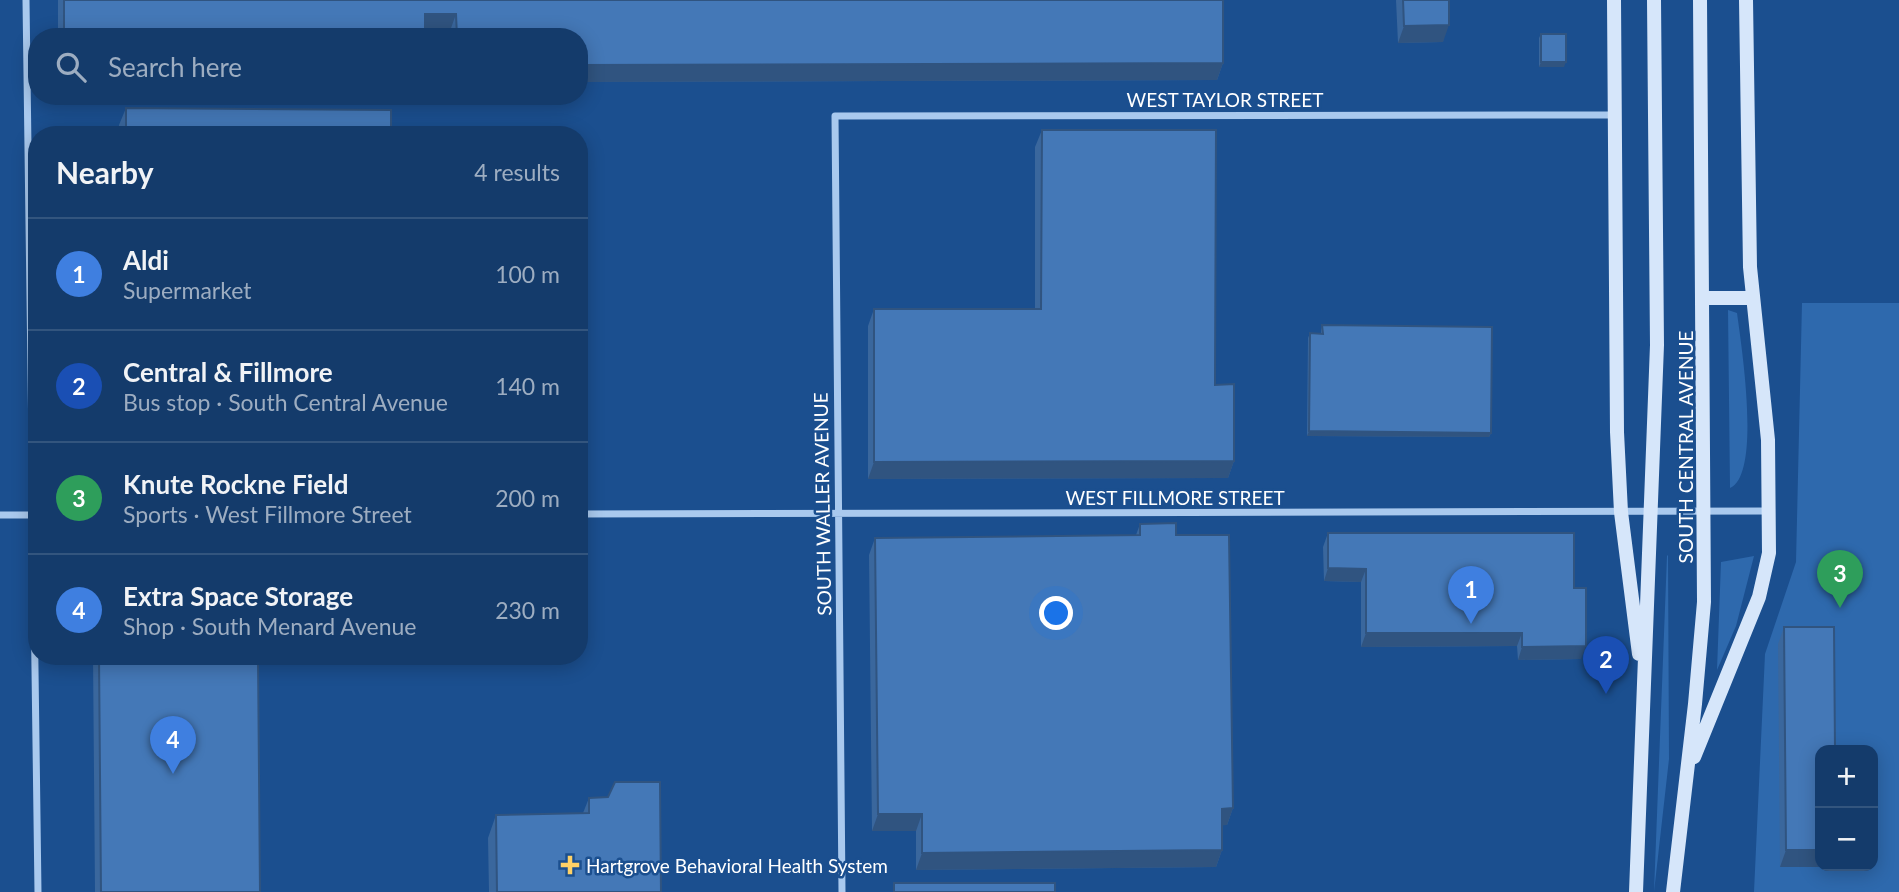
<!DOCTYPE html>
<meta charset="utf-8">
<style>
body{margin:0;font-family:Lato,sans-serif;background:#214673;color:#f1f3f6}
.controls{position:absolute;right:21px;bottom:21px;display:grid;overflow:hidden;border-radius:14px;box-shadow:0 4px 18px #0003}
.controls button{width:63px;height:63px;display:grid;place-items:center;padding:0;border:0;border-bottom:2px solid #33557e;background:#143b6b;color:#f1f3f6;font:35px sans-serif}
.you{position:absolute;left:1057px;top:614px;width:24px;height:24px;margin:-18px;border:5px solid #fff;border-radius:50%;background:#1a73e8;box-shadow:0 0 0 10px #1a73e833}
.badge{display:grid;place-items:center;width:46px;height:46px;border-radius:50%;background:#ffd166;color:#fff;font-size:23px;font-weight:700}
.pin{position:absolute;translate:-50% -58px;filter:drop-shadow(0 2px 4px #0008)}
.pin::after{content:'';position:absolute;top:37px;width:24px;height:21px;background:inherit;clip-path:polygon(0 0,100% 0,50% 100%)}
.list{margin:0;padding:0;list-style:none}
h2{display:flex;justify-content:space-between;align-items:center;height:91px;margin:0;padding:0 28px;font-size:30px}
h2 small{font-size:23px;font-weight:400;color:#9dadc1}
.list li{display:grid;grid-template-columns:46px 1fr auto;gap:21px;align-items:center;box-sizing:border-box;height:112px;padding:0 28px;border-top:2px solid #33557e}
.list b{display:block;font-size:26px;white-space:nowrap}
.list p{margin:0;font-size:23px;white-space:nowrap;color:#9dadc1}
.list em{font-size:23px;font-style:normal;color:#9dadc1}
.icon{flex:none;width:38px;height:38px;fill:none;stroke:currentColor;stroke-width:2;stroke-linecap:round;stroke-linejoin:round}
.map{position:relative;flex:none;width:1899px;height:892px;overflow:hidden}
.search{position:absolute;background:#143b6b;box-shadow:0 4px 18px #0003;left:28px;top:28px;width:560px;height:77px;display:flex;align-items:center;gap:18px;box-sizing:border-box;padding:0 24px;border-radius:28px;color:#9dadc1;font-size:26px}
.panel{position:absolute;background:#143b6b;box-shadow:0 4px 18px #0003;left:28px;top:126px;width:560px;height:539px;border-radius:28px}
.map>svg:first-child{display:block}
</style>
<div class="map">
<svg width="1899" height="892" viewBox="0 0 1899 892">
<rect width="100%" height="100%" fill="#1b4f8f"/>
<path fill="#2e69ad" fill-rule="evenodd" d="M1802,303H1899V892H1754L1765,654L1796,562ZM1820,750H1873V866H1820Z
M1728,310L1737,313C1741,343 1762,474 1730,488Z
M1668,555L1669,759L1654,892L1667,556Z
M1754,556L1736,626L1717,670L1721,562Z"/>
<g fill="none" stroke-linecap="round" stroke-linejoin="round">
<path stroke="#a9c9ee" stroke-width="7" d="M26,0L38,892
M579,514L1769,511
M0,515H36
M842,892L835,116L1615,115"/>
<path stroke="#d6e6fa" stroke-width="14" d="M1614,0L1617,432L1621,512L1639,654
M1703,298H1753
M1694,757L1759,597L1769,553L1768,440L1750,267L1746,0
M1636,892L1657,345L1654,0
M1673,892L1695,704L1704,602L1700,0"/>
</g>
<path fill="#3a679d" d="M58,0H1223V63L1217,80L579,82V37H450V31H425V37H58Z
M1396,0H1449L1443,42L1398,43Z
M1541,34L1564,67H1539V38Z
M126,108L391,135H119V125Z
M1042,130L1215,385L1234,461L1228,478L868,479V326L874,309H1035V147Z
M1322,325L1491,433L1489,437L1307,436L1308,338L1310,333L1321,334V330Z
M1140,524L1176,535L1233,808L1227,825H1222V850L1216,867L916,870V831H872L869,555L875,538L1136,535Z
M1328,533L1574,588L1581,659L1518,660L1517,646L1361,647V582L1324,581L1323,547Z
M1784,627L1830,867H1780L1778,644Z
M93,656H258L260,892H95Z
M589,798L661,892H489L488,838L496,815L583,813Z"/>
<path fill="#305480" d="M425,14H456L450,31H419Z
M1449,25L1443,42L1398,43L1404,26Z
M1541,62H1566L1564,67H1539Z
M1223,63L1217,80L579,82V65Z
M1309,431L1491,433L1489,437L1307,436Z
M1234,461L1228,478L868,479L874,462Z
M1328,568L1366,569L1361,582L1324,581Z
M1366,633H1522L1517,646L1361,647Z
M1586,646L1581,659L1518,660L1522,647Z
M1233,808L1227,825L1216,826L1222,809Z
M878,814H922L916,831H872Z
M1222,850L1216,867L916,870L922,853Z
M1786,850H1820V866H1830V867H1780Z"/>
<path fill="#4478b7" stroke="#305480" stroke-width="2" d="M64,0H1223V63L579,65V37H457L456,14H425V37H64Z
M1403,0H1449V25L1404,26Z
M1541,34H1566V62H1541Z
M126,108L391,110V135H126Z
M1042,130H1216L1215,385L1234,384V461L874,462V309H1041Z
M1322,325L1492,327L1491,433L1309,431L1310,333L1323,334Z
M1176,523V535H1229L1233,808L1222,809V850L922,853V814H878L875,538L1140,535V524Z
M1328,533H1574V588H1586V646L1522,647V633H1366V569L1328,568Z
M1784,627H1834L1835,750H1820V850H1786Z
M99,656H258L260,892H101Z
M615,782H660L661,892H497L496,815L589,813V798L608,797Z
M894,883H1055V892H894Z"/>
<path fill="#ffd166" stroke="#1b4f8f" stroke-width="2.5" d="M566.5 854.5h7v7h7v7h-7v7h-7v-7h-7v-7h7z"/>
<g text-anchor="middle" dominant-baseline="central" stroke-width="5" stroke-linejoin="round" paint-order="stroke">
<g font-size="19" fill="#fff" stroke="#1b4f8f">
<text x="1225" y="99">WEST TAYLOR STREET</text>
<text transform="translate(1685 447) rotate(-90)">SOUTH CENTRAL AVENUE</text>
<text x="1175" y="497">WEST FILLMORE STREET</text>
<text transform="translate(822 504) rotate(-91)">SOUTH WALLER AVENUE</text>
</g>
<g font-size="19" fill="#fff" stroke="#1b4f8f" text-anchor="start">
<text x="586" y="865">Hartgrove Behavioral Health System</text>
</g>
</g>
</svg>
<div class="controls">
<button>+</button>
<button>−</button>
</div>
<div class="you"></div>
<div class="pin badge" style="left:1471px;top:624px;background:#3f7fe0">1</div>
<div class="pin badge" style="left:1606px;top:694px;background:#1a4fb4">2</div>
<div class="pin badge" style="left:1840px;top:608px;background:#2e9e5b">3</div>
<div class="pin badge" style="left:173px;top:774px;background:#3f7fe0">4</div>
<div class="search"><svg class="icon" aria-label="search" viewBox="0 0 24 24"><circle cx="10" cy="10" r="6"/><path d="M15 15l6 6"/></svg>Search here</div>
<section class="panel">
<h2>Nearby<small>4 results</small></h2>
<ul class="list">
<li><span class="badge" style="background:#3f7fe0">1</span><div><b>Aldi</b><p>Supermarket</p></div><em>100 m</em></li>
<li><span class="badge" style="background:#1a4fb4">2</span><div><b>Central &amp; Fillmore</b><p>Bus stop · South Central Avenue</p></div><em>140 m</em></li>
<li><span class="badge" style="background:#2e9e5b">3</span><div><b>Knute Rockne Field</b><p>Sports · West Fillmore Street</p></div><em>200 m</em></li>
<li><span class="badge" style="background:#3f7fe0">4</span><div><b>Extra Space Storage</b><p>Shop · South Menard Avenue</p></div><em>230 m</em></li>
</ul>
</section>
</div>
